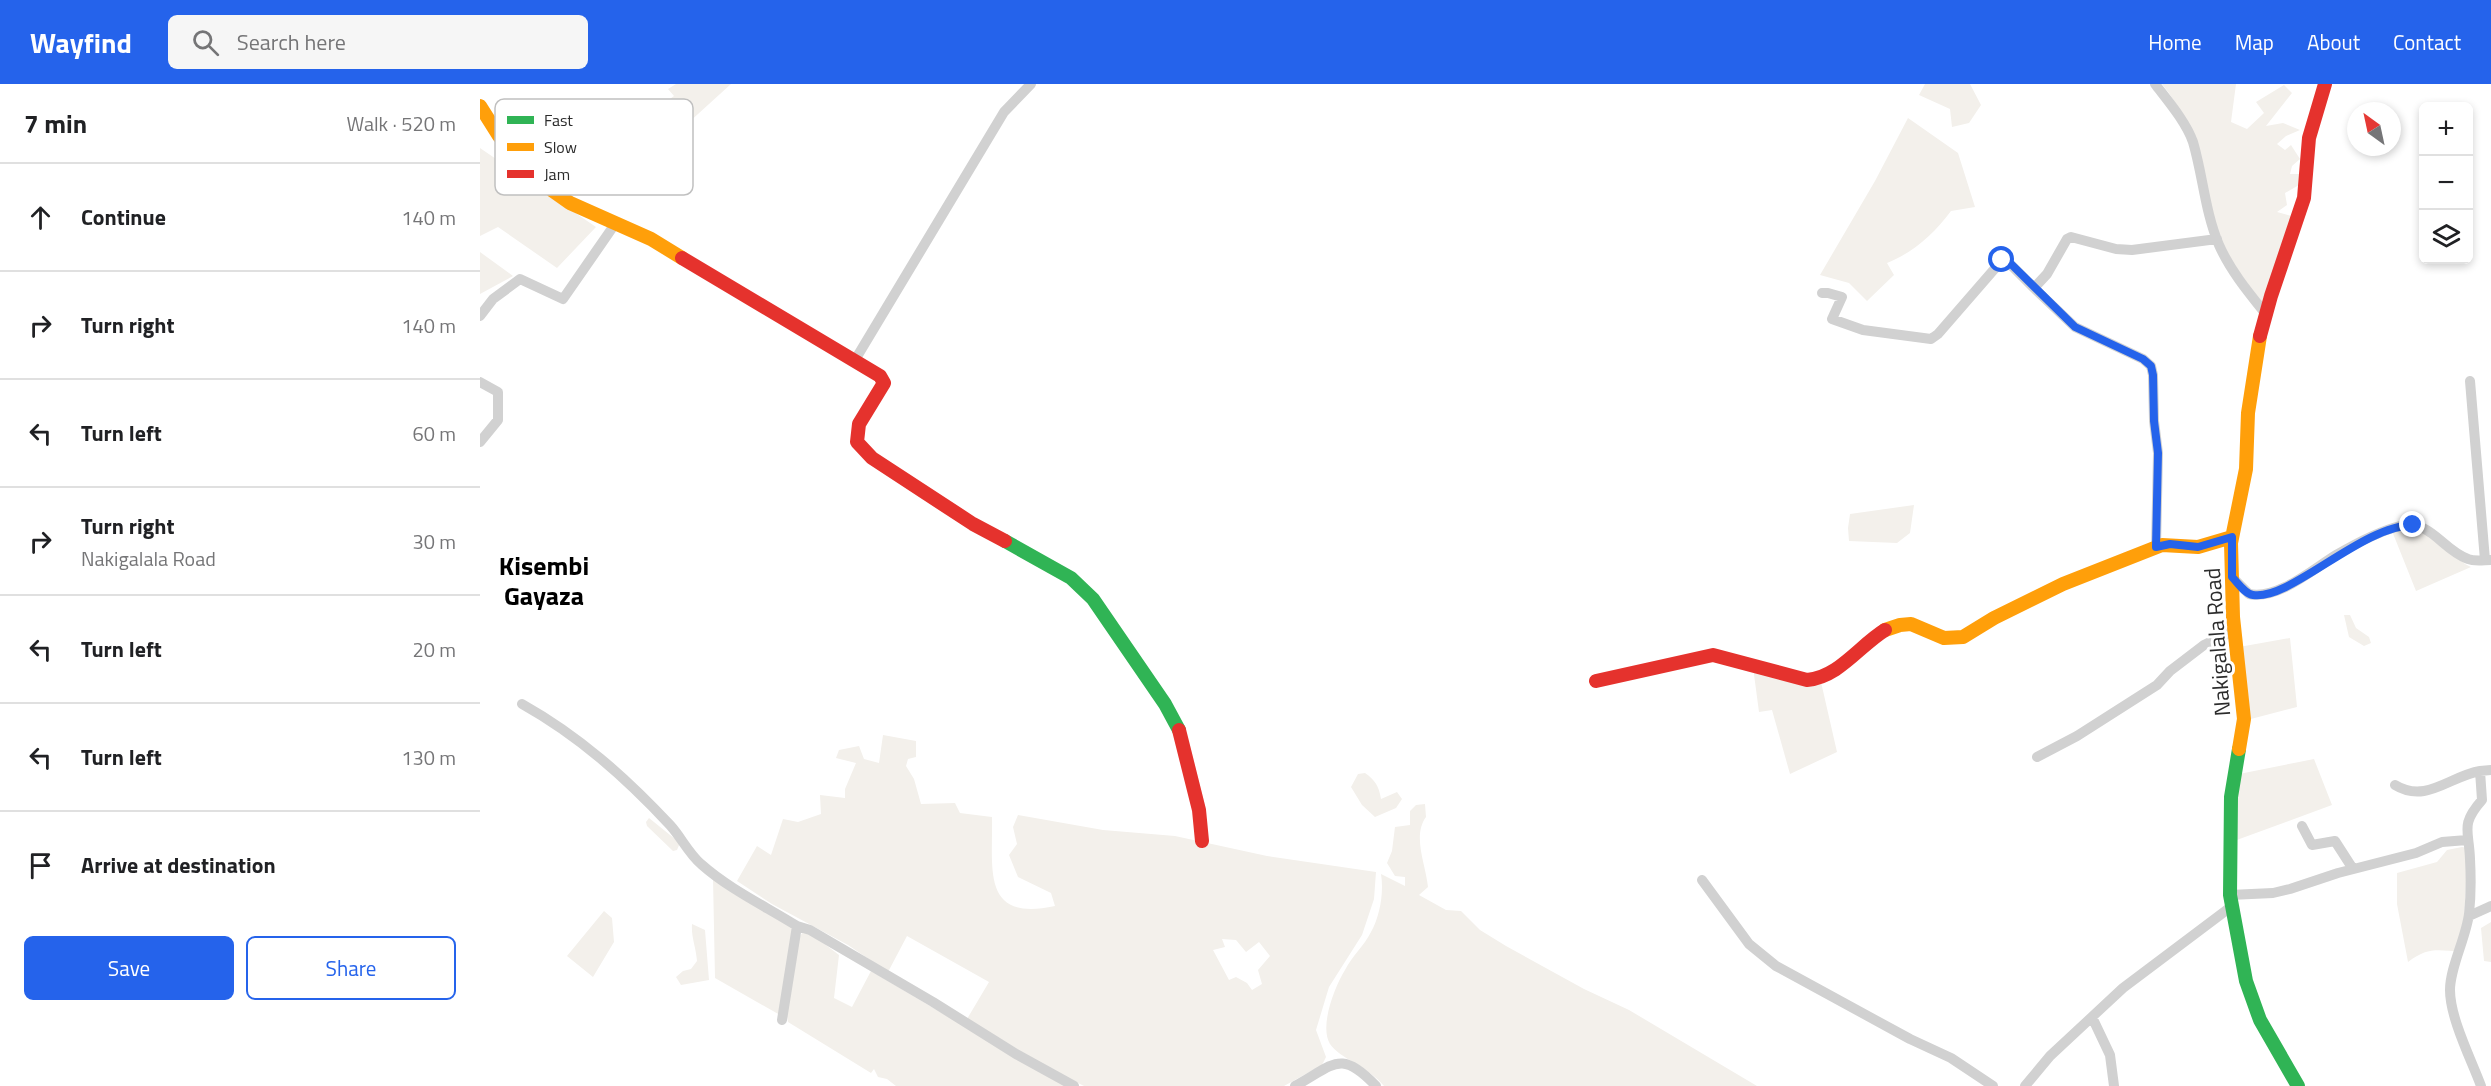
<!DOCTYPE html>
<meta charset="utf-8">
<style>
body{margin:0;font-family:"Titillium Web",sans-serif;background:#f6f6f6;color:#202124}
.controls{position:absolute;right:18px;top:18px;display:grid;overflow:hidden;border-radius:9px;box-shadow:0 3px 9px #0003}
.controls button{width:54px;height:54px;display:grid;place-items:center;padding:0;border:0;border-bottom:2px solid #e0e0e0;background:#fff;color:#202124;font:30px sans-serif}
.compass{position:absolute;left:1867px;top:18px;width:54px;height:54px;border-radius:50%;background:#fff;box-shadow:0 3px 9px #0003;rotate:327deg}
.stop{position:absolute;width:18px;height:18px;margin:-14px;border:4px solid #2563eb;border-radius:50%;background:#fff}
.stop.end{background:#2563eb;border-color:#fff;box-shadow:0 2px 6px #0008}
.list{margin:0;padding:0;list-style:none}
h2{display:flex;justify-content:space-between;align-items:center;height:78px;margin:0;padding:0 24px;font-size:26px}
h2 small{font-size:20px;font-weight:400;color:#757577}
.list li{display:grid;grid-template-columns:39px 1fr auto;gap:18px;align-items:center;box-sizing:border-box;height:108px;padding:0 24px;border-top:2px solid #e0e0e0}
.list b{display:block;font-size:22px;white-space:nowrap}
.list p{margin:0;font-size:20px;white-space:nowrap;color:#757577}
.list em{font-size:20px;font-style:normal;color:#757577}
.actions{display:flex;gap:12px;padding:18px 24px}
.actions a{flex:1;padding:14px 0;border:2px solid #2563eb;border-radius:9px;text-align:center;font-size:21px;color:#2563eb}
.actions .main{background:#2563eb;color:#fff}
.icon{flex:none;width:33px;height:33px;fill:none;stroke:currentColor;stroke-width:2;stroke-linecap:round;stroke-linejoin:round}
.map{position:relative;flex:none;width:2011px;height:1002px;overflow:hidden}
header{display:flex;align-items:center;gap:36px;box-sizing:border-box;height:84px;padding:0 30px;background:#2563eb;color:#fff}
header strong{font-size:28px}
nav{display:flex;gap:33px;margin-inline-start:auto;font-size:21px}
.search{width:420px;height:54px;background:#f6f6f6;display:flex;align-items:center;gap:15px;box-sizing:border-box;padding:0 21px;border-radius:9px;color:#757577;font-size:22px}
main{display:flex}
aside{flex:1;background:#fff}
.map>svg:first-child{display:block}
</style>
<header>
<strong>Wayfind</strong>
<div class="search"><svg class="icon" aria-label="search" viewBox="0 0 24 24"><circle cx="10" cy="10" r="6"/><path d="M15 15l6 6"/></svg>Search here</div>
<nav><a>Home</a><a>Map</a><a>About</a><a>Contact</a></nav>
</header>
<main>
<aside>
<h2>7 min<small>Walk · 520 m</small></h2>
<ul class="list">
<li><svg class="icon" aria-label="ahead" viewBox="0 0 24 24"><path d="M12 20V5M6 11l6-6 6 6"/></svg><div><b>Continue</b></div><em>140 m</em></li>
<li><svg class="icon" aria-label="right" viewBox="0 0 24 24"><path d="M7 20v-9h11M14 6l5 5-5 5"/></svg><div><b>Turn right</b></div><em>140 m</em></li>
<li><svg class="icon" aria-label="left" viewBox="0 0 24 24"><path d="M17 20v-9H6M10 6l-5 5 5 5"/></svg><div><b>Turn left</b></div><em>60 m</em></li>
<li><svg class="icon" aria-label="right" viewBox="0 0 24 24"><path d="M7 20v-9h11M14 6l5 5-5 5"/></svg><div><b>Turn right</b><p>Nakigalala Road</p></div><em>30 m</em></li>
<li><svg class="icon" aria-label="left" viewBox="0 0 24 24"><path d="M17 20v-9H6M10 6l-5 5 5 5"/></svg><div><b>Turn left</b></div><em>20 m</em></li>
<li><svg class="icon" aria-label="left" viewBox="0 0 24 24"><path d="M17 20v-9H6M10 6l-5 5 5 5"/></svg><div><b>Turn left</b></div><em>130 m</em></li>
<li><svg class="icon" aria-label="arrive" viewBox="0 0 24 24"><path d="M6 21V4h12l-3 4 3 4H6"/></svg><div><b>Arrive at destination</b></div></li>
</ul>
<div class="actions"><a class="main">Save</a><a>Share</a></div>
</aside>
<div class="map">
<svg width="2011" height="1002" viewBox="0 0 2011 1002">
<rect width="100%" height="100%" fill="#fff"/>
<path fill="#f3f0eb" fill-rule="evenodd" d="M196,0H251L196,50L177,24L194,12L188,5Z
M1445,0H1490L1501,21L1489,39L1472,43L1470,25L1439,11Z
M1682,0H1756L1751,38L1767,45L1784,29L1776,18L1804,1L1812,9L1786,42L1803,39L1820,46L1806,52L1797,60L1805,66L1811,61L1820,75L1812,82L1810,90H1820L1819,101L1805,109L1807,121L1797,128L1815,133L1784,220C1771,205 1750,182 1743,164C1722,109 1721,47 1682,0Z
M1428,34L1478,69L1495,123L1471,127C1454,150 1434,168 1407,179L1414,191L1387,217L1369,199L1340,191L1395,97Z
M0,64L116,143L77,184L18,143L0,152Z
M0,168L33,192L0,210Z
M1434,421L1430,449L1417,459L1369,457L1368,444L1370,430Z
M1950,443L1985,480L1991,483L1936,507L1912,447Z
M1864,531H1870L1876,544L1889,553L1891,559L1884,562L1869,553Z
M1810,554L1817,623L1767,636L1759,563Z
M1273,583L1341,598L1357,668L1310,690L1292,626L1279,628Z
M403,651L436,657V673L428,675L426,682L434,695L441,720L475,719L480,729L512,733C513,786 501,838 575,822L571,809L538,793L529,771L537,760L533,743L538,731L623,746L695,752L787,772L896,788L894,815L882,851L849,903L836,946L846,973L842,981L804,1002H604L572,986L487,935L509,898L427,852L408,888L368,861L292,820L257,797L277,762L291,771L303,735L318,738L341,730L340,711L365,714V705L376,679L356,674L359,666L379,662L384,675L399,679ZM742,855L756,856L766,868L779,858L790,872L778,886L782,900L772,906L767,899L756,893L749,896L733,866L745,863Z
M1834,675L1852,721L1754,757L1759,690Z
M885,689C895,696 899,702 901,715L917,708L922,715L916,724L895,733L882,721L871,703L878,690Z
M945,720L946,733C932,752 946,781 948,803L939,811L966,826L981,827L1000,846L1026,862L1104,905L1149,926L1277,1002H904C890,984 859,974 850,960C839,942 855,902 865,886C872,872 884,862 891,848C900,832 904,808 901,790L925,802V793L915,792L907,779L912,767L915,743L930,741V727L936,721Z
M169,734L200,759L197,766L193,767L167,742L166,738Z
M1982,763L1988,764L1982,868C1957,866 1948,863 1928,878L1917,820V789L1957,778L1967,766Z
M233,794L313,844L300,931L235,894Z
M124,827L132,834L134,858L113,893L87,872Z
M2011,838V878L2004,877L2001,844Z
M212,840L225,846L229,896L201,901L196,893L203,887L211,885L217,877C216,863 211,853 212,840Z
M324,847L329,848L359,871L354,914L372,923L391,887L585,1002H416L407,995L398,993L394,985L391,989L308,938L307,932L319,853Z"/>
<g fill="none" stroke-linecap="round" stroke-linejoin="round">
<path stroke="#d1d1d1" stroke-width="10" d="M1675,0C1688,17 1706,38 1713,58C1723,92 1725,128 1739,161C1750,186 1768,208 1785,229
M1554,204L1595,243L1663,275L1671,282L1673,291L1674,337L1678,369L1676,463
M1342,209H1348L1362,213L1352,235L1383,246L1451,255L1458,250L1524,174L1554,204L1567,190L1587,155L1591,153L1636,165L1652,166L1737,155
M0,232L13,215L40,195L83,215L135,140
M375,276L524,28L551,0
M1990,297L2005,476
M0,298L18,308V336L0,358
M1752,493L1769,510C1798,516 1833,485 1856,471C1875,460 1899,447 1920,442C1951,435 1962,466 1988,475C1995,478 2004,476 2011,476
M42,620C99,652 145,693 190,741C201,753 209,770 221,780C249,805 285,822 317,842L330,846L453,918L536,970L594,1002
M1557,673L1597,652L1677,601L1690,587L1724,561L1755,546
M1915,701C1946,720 1970,692 2000,687
M1822,742L1832,761L1855,757L1873,785
M1222,796L1269,860L1296,882L1430,955L1471,974L1513,1002
M1750,811L1793,809L1810,805L1858,789L1936,769L1962,758L1987,756
M1989,832L2011,822
M1612,933L1630,971L1634,1002
M302,936L317,842
M815,1002C854,981 860,964 896,1002
M1545,1002L1570,972L1643,904L1752,822
M2001,1002C1991,975 1970,934 1970,906C1970,883 1986,854 1989,830C1991,812 1991,793 1990,775C1989,746 1980,741 2002,716L2000,687L2011,686"/>
<path stroke="#30b455" stroke-width="14" d="M525,457L591,494L613,515L685,620L699,646
M1759,665L1751,713L1750,811L1766,897L1780,936L1818,1002"/>
<path stroke="#ff9f0a" stroke-width="14" d="M0,22L19,52L73,107L90,119L171,155L202,174
M1405,546L1420,541L1431,540L1464,554L1483,553L1514,534L1583,500L1682,461L1718,463L1752,453
M1759,665L1764,635L1753,533L1751,459L1766,385L1768,329L1780,252"/>
<path stroke="#e5322d" stroke-width="14" d="M202,174L400,292L404,299L379,340L377,358L392,374L493,440L525,457
M1780,252L1791,212L1824,114L1829,54L1845,0
M1116,597L1233,571L1327,596C1359,593 1379,562 1405,546
M699,646L719,726L722,757"/>
</g>
<g fill="none" stroke-linecap="round" stroke-linejoin="round">
<path stroke="#2563eb" stroke-width="8" d="M1522,176H1527L1595,243L1663,275L1671,282L1673,291L1674,337L1678,369L1676,463L1690,460L1718,463L1752,453V493C1758,499 1765,510 1773,511C1810,517 1881,442 1933,441"/>
</g>
<g text-anchor="middle" dominant-baseline="central" stroke-width="6" stroke-linejoin="round" paint-order="stroke">
<g font-size="22" fill="#2c2c2c" stroke="#fff">
<text transform="translate(1737 558) rotate(-94)">Nakigalala Road</text>
</g>
<g font-size="26" font-weight="bold" fill="#000" stroke="#fff">
<text x="64" y="481">Kisembi<tspan x="64" dy="30">Gayaza</tspan></text>
</g>
</g>
<rect x="15" y="15" width="198" height="96" rx="9" fill="#fff" stroke="#c0c0c0" stroke-width="1.5"/>
<rect x="27" y="32" width="27" height="8" fill="#30b455"/>
<rect x="27" y="59" width="27" height="8" fill="#ff9f0a"/>
<rect x="27" y="86" width="27" height="8" fill="#e5322d"/>
<g font-size="16" fill="#2c2c2c">
<text x="64" y="42">Fast</text>
<text x="64" y="69">Slow</text>
<text x="64" y="96">Jam</text>
</g>
</svg>
<div class="controls">
<button>+</button>
<button>−</button>
<button><svg class="icon" aria-label="layers" viewBox="0 0 24 24"><path d="M12 4l9 5-9 5-9-5zM3 14l9 5 9-5"/></svg></button>
</div>
<svg class="compass" viewBox="-18 -18 36 36"><path d="M0-13l5 13h-10z" fill="#e53935"/><path d="M0 13l5-13h-10z" fill="#757577"/></svg>
<div class="stop" style="left:1522px;top:176px"></div>
<div class="stop end" style="left:1933px;top:441px"></div>
</div>
</main>
